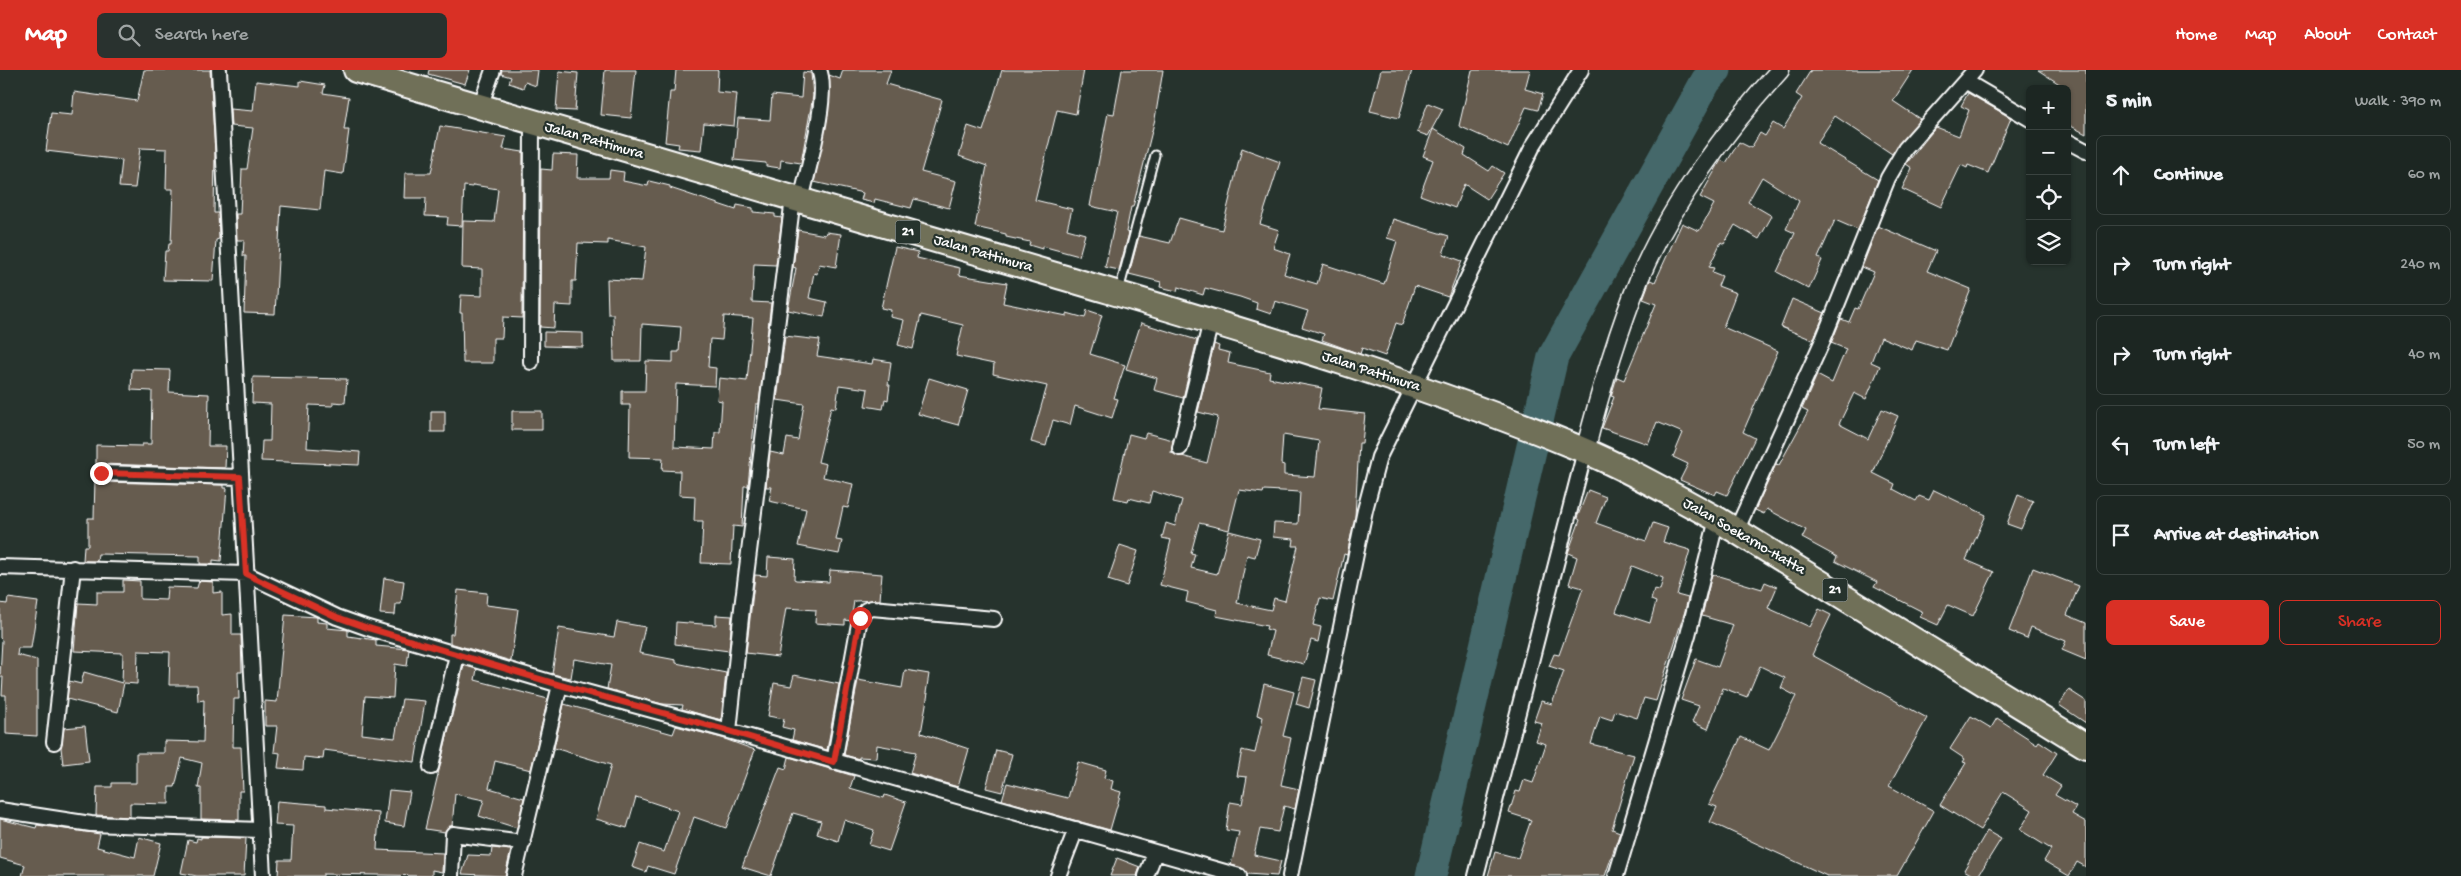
<!DOCTYPE html>
<meta charset="utf-8">
<style>
body{margin:0;font-family:"Gochi Hand",sans-serif;background:#29322f;color:#f1f3f6}
.controls{position:absolute;right:15px;top:15px;display:grid;overflow:hidden;border-radius:8px;box-shadow:0 1px 4px #0004}
.controls button{width:45px;height:45px;display:grid;place-items:center;padding:0;border:0;border-bottom:1px solid #3a4340;background:#1c2622;color:#f1f3f6;font:25px sans-serif}
.stop{position:absolute;width:15px;height:15px;margin:-11px;border:4px solid #d93025;border-radius:50%;background:#fff}
.stop.end{background:#d93025;border-color:#fff;box-shadow:0 1px 5px #0008}
.list{margin:0;padding:0;list-style:none}
h2{display:flex;justify-content:space-between;align-items:center;height:65px;margin:0;padding:0 20px;font-size:21px}
h2 small{font-size:16px;font-weight:400;color:#a0a5a5}
.list li{display:grid;grid-template-columns:32px 1fr auto;gap:15px;align-items:center;box-sizing:border-box;height:80px;margin:0 10px 10px;padding:0 10px;border:1px solid #3a4340;border-radius:8px}
.list b{display:block;font-size:19px;white-space:nowrap}
.list em{font-size:16px;font-style:normal;color:#a0a5a5}
.actions{display:flex;gap:10px;padding:15px 20px}
.actions a{flex:1;padding:11px 0;border:1px solid #d93025;border-radius:8px;text-align:center;font-size:18px;color:#d93025}
.actions .main{background:#d93025;color:#fff}
.icon{flex:none;width:28px;height:28px;fill:none;stroke:currentColor;stroke-width:2;stroke-linecap:round;stroke-linejoin:round}
.map{position:relative;flex:none;width:2086px;height:806px;overflow:hidden}
header{display:flex;align-items:center;gap:30px;box-sizing:border-box;height:70px;padding:0 25px;background:#d93025;color:#fff}
header strong{font-size:24px}
nav{display:flex;gap:28px;margin-inline-start:auto;font-size:18px}
.search{width:350px;height:45px;background:#29322f;display:flex;align-items:center;gap:12px;box-sizing:border-box;padding:0 18px;border-radius:8px;color:#a0a5a5;font-size:19px}
main{display:flex}
aside{flex:1;background:#1c2622}
.map>svg:first-child{display:block}
</style>
<header>
<strong>Map</strong>
<div class="search"><svg class="icon" aria-label="search" viewBox="0 0 24 24"><circle cx="10" cy="10" r="6"/><path d="M15 15l6 6"/></svg>Search here</div>
<nav><a>Home</a><a>Map</a><a>About</a><a>Contact</a></nav>
</header>
<main>
<div class="map">
<svg width="2086" height="806" viewBox="0 0 2086 806">
<rect width="100%" height="100%" fill="#26332d"/>
<filter id="ink" filterUnits="userSpaceOnUse"><feTurbulence type="fractalNoise" baseFrequency=".02" numOctaves="2"/><feDisplacementMap in="SourceGraphic" scale="10" xChannelSelector="R" yChannelSelector="G"/><feConvolveMatrix kernelMatrix="1 2 1 2 8 2 1 2 1" color-interpolation-filters="sRGB"/></filter>
<g filter="url(#ink)">
<g fill="none" stroke-linecap="round" stroke-linejoin="round">
<path stroke="#44686a" stroke-width="31" d="M1431,806L1553,287L1706,11L1716,0"/>
</g>
<path fill="#665c4f" stroke="#fff" fill-rule="evenodd" d="M144,0H210L215,83L214,143H218L219,169L216,170L213,211L163,210L165,181H168L169,174H171L173,119H166L167,79L140,78L135,118L119,117L122,90L46,81L51,43L72,45L74,22L137,31Z
M429,0H470L465,14L428,4Z
M502,0H538L536,16L525,12L523,18L509,13L511,7L501,4Z
M605,0H636L631,48L601,45Z
M676,0H718L717,22L737,24L734,56L704,53L701,80L678,78L679,74L665,72L670,22H674Z
M843,0H891L886,14L942,30L921,102L956,111L949,138L914,129L911,138L875,129L874,133L861,130L863,123L814,112L828,45L829,5L840,9Z
M1002,0H1084L1076,44L1057,40L1035,130L1072,139L1067,159L1085,164L1079,186L1042,176V179L1029,175L1030,172L1006,167V164L975,157L987,96L959,86L968,56L983,61Z
M1122,0H1163L1155,49L1133,137H1131L1126,162L1129,163L1119,200L1105,197L1117,142L1090,136L1108,43L1114,44Z
M1381,0H1412L1399,48L1370,41Z
M1472,0H1530L1525,19L1543,24L1538,40L1526,37L1508,78L1459,56Z
M1811,0H1913L1893,31L1920,49L1892,84L1835,46L1817,73L1878,110L1858,160L1835,150L1818,188L1822,190L1809,219L1777,202L1795,163L1786,159L1799,131L1762,107L1748,132L1772,146L1759,169L1735,155L1724,174L1721,172L1709,197L1714,198L1712,202L1722,206L1718,216L1736,223L1723,257L1778,281L1743,362L1755,368L1727,425L1717,421L1715,425L1680,410L1688,394L1673,387L1683,363L1657,352L1648,374L1602,358L1614,327L1611,326L1617,307L1624,310L1656,234L1643,229L1650,210L1655,212L1682,153L1699,161L1714,134L1700,127L1721,90L1726,93L1739,72L1751,78L1760,63L1765,66L1773,53L1783,59L1802,28L1796,24Z
M2038,0H2086V64L2067,54V19Z
M559,1L578,3L575,41L556,40Z
M803,2L811,3L813,26L801,93L781,90L780,98L766,96V93L734,90L738,48L770,50L772,25L801,28Z
M256,11L300,16V11L325,15L323,23L349,27L344,60H349L343,104L324,101L320,140L281,136L275,244L244,243L246,186H243L244,170H237L236,144H240L242,99H247L253,58L231,56L230,39L253,41Z
M1968,23L2011,48L1988,103L1968,95L1967,98L1961,95L1941,137L1902,119L1912,98L1906,94L1936,57L1959,66L1969,40L1961,36Z
M1428,33L1443,39L1428,66L1417,62Z
M440,56L506,67L503,79L523,82L522,248L503,247L502,268H493V293H463L462,243H460L461,225L482,226V199L462,198L463,151L494,152L498,119L473,115L472,117L464,116L462,156L447,155L448,147L425,146L426,128H404L405,103H431Z
M1433,59L1466,79L1464,85L1489,101L1493,96L1504,103L1487,129L1464,114L1455,138L1420,125L1433,90L1423,86Z
M1242,78L1280,92L1260,154L1279,160L1273,178L1290,184L1284,204L1317,214L1323,194L1384,214L1397,171L1387,168L1393,149L1449,166L1443,184L1462,191L1448,227L1415,216L1402,255L1396,253L1385,286L1362,278L1360,284L1322,270L1324,264L1302,257L1308,241L1275,231L1271,244L1256,239L1257,233L1240,227L1205,218L1203,225L1178,217L1177,221L1160,217L1161,212L1129,204L1139,166L1170,173L1179,148L1222,160Z
M553,84L578,85L577,108H609L610,100L624,102L623,111L648,116L649,111L670,116V118L736,140L737,135L753,138V142L775,144V147L782,148L776,195L754,194L752,232L771,233L759,334H756L748,416H744L742,457L733,456L731,494L701,493L703,451H694L695,426L679,425L680,401L662,400L663,388L629,387L630,335H622V321H645L646,291L673,292V282H679L681,257L642,254L641,291H614L613,244H608L607,209L642,211L646,177L608,170V174L578,173L576,211H572V236L555,235L554,258L540,257L541,99L552,100ZM724,246L753,248L747,311L719,308L717,330L722,331L720,362H715L714,379L674,377L676,314L715,316L716,298L708,297L710,269L722,270Z
M1878,156L1936,181L1927,201L1971,219L1947,280L1916,270L1912,280L1881,267L1871,292L1880,296L1866,329L1854,323L1839,354L1868,369L1882,339L1898,346L1873,403L1895,414L1893,419L1916,431L1919,426L1929,430L1934,420L1986,445L1966,490L1994,502L1973,546L1948,535L1938,555L1920,547L1923,542L1874,517L1877,512L1835,491L1837,487L1802,468L1806,460L1767,439L1764,444L1755,440L1776,394L1779,395L1808,342L1802,339L1817,305L1832,313L1846,279L1831,273L1841,249L1849,252L1855,238L1858,239L1874,202L1862,197Z
M798,160L825,165L826,162L841,164L836,197L819,194L817,204L814,203L809,228L827,232L824,247L788,240L796,198L793,197Z
M895,177L918,182L917,188L960,198L959,205L1007,213L1003,233L1067,246V243L1085,248L1087,240L1102,245L1090,284L1125,295L1114,328L1118,329L1112,348L1075,336L1070,355L1053,350L1046,376L1031,372L1047,316L993,304L994,294L956,286L963,255L921,245L913,279L898,275L904,250L890,247L891,240L881,238Z
M1792,229L1825,243L1813,270L1781,257Z
M1141,253L1197,270L1183,328L1154,320L1157,308L1126,299Z
M544,262L583,263V277L544,276Z
M785,266L820,270L817,286L872,294L873,289L891,292L888,315H890L888,330L885,329L883,339L865,336L868,319L839,315L836,338L831,337L818,392L826,394L823,407L853,414L848,438L843,437L836,470L842,471L839,484L798,476L806,439L769,431L772,417H766L770,382L784,385L787,368L798,370L804,334L777,330Z
M1214,274L1219,276L1218,280L1230,283L1228,293L1270,302L1269,308L1322,318L1318,339L1365,344L1362,373H1359L1355,447L1347,485L1344,484L1333,531L1320,528L1313,555L1321,557L1318,572L1311,570L1304,594L1267,585L1273,561L1266,559L1267,556L1216,546L1217,540L1186,532L1188,522L1160,515L1171,470L1162,468L1166,453L1175,456L1182,430L1152,421L1149,433L1129,428L1128,431L1114,428L1129,364L1144,368L1146,363L1173,370L1171,383L1207,393L1218,347L1198,342ZM1283,365L1319,371L1315,407L1284,405V395L1281,394ZM1239,420L1263,423L1264,420L1300,422L1298,454L1274,453L1273,467L1294,469L1293,476H1298L1285,531L1274,528L1271,540L1237,533L1247,485L1255,487L1260,469L1229,461L1217,504L1191,498L1195,484L1191,483L1199,453L1229,460Z
M132,299L170,300L169,322L209,324L208,376H226L225,398L101,394L96,396V375L142,376V374H151L152,321L131,320Z
M253,307L347,309L345,333L333,332V336L309,335L307,378L360,382L359,395L261,391L262,371H270L271,334L252,333Z
M929,308L968,320L958,355L918,344Z
M431,341H445V362H431Z
M512,341H542V360H512Z
M95,409L101,412L224,415V418H227L221,491L213,490V494H200V486L98,484L97,491H83L84,476H88V448H94Z
M1588,420L1606,427L1596,453L1646,471L1653,453L1668,458L1663,472L1690,480L1677,525L1688,528L1685,541L1656,631L1644,628L1637,648L1615,641L1612,650L1600,646L1591,674L1634,685L1612,759L1620,762L1605,806H1488L1495,782L1518,788L1531,750L1509,743L1516,721L1520,722L1524,710L1533,713L1546,674L1536,671L1542,653L1534,651L1541,631L1552,634L1564,601L1549,596L1554,584L1559,585L1583,518L1569,514L1577,487L1568,483L1580,450L1577,448ZM1632,496L1663,508L1660,520L1654,519L1651,530L1656,532L1650,553L1616,542Z
M2018,425L2033,431L2021,459L2007,454Z
M1120,475L1138,481L1127,516L1108,510Z
M768,487L795,489L794,509L796,510L829,512L830,500L882,504L880,530L854,531L851,551L845,550V555L815,553L816,540L786,538L778,587L746,583L755,505L767,506Z
M2033,498L2079,516L2067,545L2086,553V590L2062,580L2066,571L2031,557L2027,568L2009,561Z
M1712,504L1762,519L1765,512L1777,517L1768,538L1810,557L1819,539L1831,545L1812,585L1927,648L1889,716L1934,741L1897,806H1827L1710,752L1717,737L1709,734L1741,667L1769,680L1796,626L1781,618L1785,608L1760,596L1747,627L1723,618L1708,659L1692,652L1699,636L1681,630L1696,589L1718,597L1733,555L1702,546Z
M384,508L404,511L401,534H396L395,545L380,544Z
M123,510L140,511V529L166,530L167,517L197,518L199,511L213,512V523L222,522V545L232,544V565H241L242,602H238L239,629H234L233,677H241L243,721H239V750L201,749V718H198L202,693L182,688L175,717H169V734L130,733V747L96,745L97,717H112V713H136V683H164V671L203,672L204,630L198,631L197,615H169L170,582L138,581L137,614L124,613L118,642L67,629L69,611L81,614L84,602L122,613L123,583L74,581L78,533L97,534V522H123Z
M458,520L487,523L486,535L518,539L511,591L450,573V564H453Z
M8,528L38,532L31,578H18L17,585L37,590V666L6,664V625H2L3,607H0L2,570L0,568V533L7,534Z
M285,545L317,547V552L327,553V558L348,560V566L376,570V576L409,579L407,596L395,594L393,628L365,626L362,664L395,668L402,629L425,631L415,692L324,680L323,689L304,687L303,700L278,698L280,683L274,682L277,656H265V631L277,632Z
M716,545L732,546L729,581L675,574L676,552L716,555Z
M617,552L645,557L639,583L676,590V593L726,603L721,650L682,639L683,635L662,634L607,619L611,595L574,589L571,608L552,604L559,558L614,567Z
M464,595L477,599L475,610L548,629L531,700L495,691L489,718L524,728L517,758L479,746L484,730L455,724L452,756L445,762L425,759Z
M905,600L929,604L926,623H928L921,663L969,679L958,717L910,703L916,682L877,675L876,688L859,687V689L844,685L858,610L902,618Z
M794,605L839,614L827,680L792,670L794,660L782,657L784,649L768,646L774,613L791,616Z
M1303,607L1316,610L1309,638L1296,634Z
M1264,614L1294,622L1283,666L1291,668L1281,715L1299,719L1295,739L1284,736L1278,762L1260,759L1254,785L1281,791L1277,806L1247,804L1242,798L1231,795L1239,762L1226,760L1230,732L1242,734L1247,707L1237,706L1242,680L1255,683L1263,647L1257,645Z
M2069,620L2086,631V653L2059,635Z
M564,634L673,664L676,656L722,668L755,680L726,758L694,747L674,804L648,796L646,802L632,797L640,774L664,782L678,741L636,727L627,758L596,749L611,695L554,678Z
M1971,646L1991,658L1997,648L2037,674L2039,671L2057,683L2043,705L2061,716L2055,725L2076,737L2072,744L2086,752V797L2077,792L2069,806L2044,791L2051,779L2020,760L2032,740L2003,722L1980,760L1940,735L1966,693L1963,692L1965,689L1950,679Z
M85,656L89,691L63,694L61,678L64,658Z
M996,680L1012,684L1002,722L986,718Z
M789,687L854,706L850,718L884,728L885,725L906,732L889,781L869,775L874,760L844,750L838,771L817,764L821,751L793,743L771,806L742,797L780,697L786,699Z
M1078,692L1106,700L1104,708L1113,711L1111,719L1121,722L1110,760L1002,730L1007,713L1068,728Z
M389,720L410,722L404,756L385,753Z
M277,731L326,735V738L379,743L377,780L443,783L442,802L432,800V806L323,804V806H278L279,790H291L293,756L275,755Z
M0,749L36,758L37,755L100,764L97,777L135,787L139,767L161,773L153,806H22L25,795L0,788Z
M1987,761L2001,769L1978,806H1974L1964,800Z
M201,767L246,768L244,806H197L181,803L188,770L196,772L197,768L201,769Z
M492,778L511,780L505,806L462,804L468,785L491,786Z
M1117,788L1140,797L1137,806H1110Z"/>
<g fill="none" stroke-linecap="round" stroke-linejoin="round">
<defs>
<path id="service" d="M1119,221L1155,85"/>
<path id="minor" d="M219,0L263,806
M1965,11L2030,49
M480,37L493,0
M2067,71L2086,81
M801,131C807,102 830,24 819,0
M531,292L532,54
M1180,378L1211,251
M101,403L240,407
M1736,461L1823,270L1888,108L1905,79L1975,0
M0,497L246,504L337,547L368,558L560,615L729,661L1239,806
M729,661L742,538L793,128
M54,672L73,498
M834,692L860,548L866,540L872,538L994,549
M431,697L457,585
M0,740L91,754L260,760
M451,806L453,764L523,773
M514,806L560,615
M1058,806L1076,759
M1146,806L1155,783
M1290,806L1365,440L1379,387L1533,76L1581,0
M1476,806L1585,381
M1616,806L1688,565L1717,449"/>
<path id="tertiary" d="M1585,381C1600,322 1617,264 1640,207C1671,134 1727,59 1780,0"/>
<path id="trunk" d="M356,0C589,69 822,137 1055,205C1230,257 1407,307 1576,377C1624,397 1671,424 1717,449L2086,676"/>
</defs>
<use href="#service" stroke="#fff" stroke-width="11"/>
<use href="#minor" stroke="#fff" stroke-width="18"/>
<use href="#tertiary" stroke="#fff" stroke-width="21"/>
<use href="#trunk" stroke="#fff" stroke-width="28"/>
<use href="#service" stroke="#26332d" stroke-width="7"/>
<use href="#minor" stroke="#26332d" stroke-width="14"/>
<use href="#tertiary" stroke="#26332d" stroke-width="18"/>
<use href="#trunk" stroke="#706f59" stroke-width="24"/>
</g>
</g>
<g fill="none" stroke-linecap="round" stroke-linejoin="round" filter="url(#ink)">
<path stroke="#d93025" stroke-width="6" d="M101,403L240,407L246,504L337,547L368,558L560,615L729,661L834,692L860,548"/>
</g>
<g text-anchor="middle" dominant-baseline="central" stroke-width="4.5" stroke-linejoin="round" paint-order="stroke">
<g fill="#26332d" stroke="#bec2c0" stroke-width="1">
<rect x="895.5" y="150.5" width="25" height="23" rx="4"/>
<rect x="1822.5" y="508.5" width="25" height="23" rx="4"/>
</g>
<g font-size="14" font-weight="bold" fill="#fff">
<text x="908" y="162">21</text>
<text x="1835" y="520">21</text>
</g>
<g font-size="15" fill="#fff" stroke="#26332d">
<text transform="translate(594 71) rotate(16)">Jalan Pattimura</text>
<text transform="translate(983 184) rotate(16)">Jalan Pattimura</text>
<text transform="translate(1371 302) rotate(18)">Jalan Pattimura</text>
<text transform="translate(1744 467) rotate(30)">Jalan Soekarno-Hatta</text>
</g>
</g>
</svg>
<div class="controls">
<button>+</button>
<button>−</button>
<button><svg class="icon" aria-label="locate" viewBox="0 0 24 24"><circle cx="12" cy="12" r="6"/><path d="M12 2v4M12 18v4M2 12h4M18 12h4"/></svg></button>
<button><svg class="icon" aria-label="layers" viewBox="0 0 24 24"><path d="M12 4l9 5-9 5-9-5zM3 14l9 5 9-5"/></svg></button>
</div>
<div class="stop" style="left:860px;top:548px"></div>
<div class="stop end" style="left:101px;top:403px"></div>
</div>
<aside>
<h2>5 min<small>Walk · 390 m</small></h2>
<ul class="list">
<li><svg class="icon" aria-label="ahead" viewBox="0 0 24 24"><path d="M12 20V5M6 11l6-6 6 6"/></svg><div><b>Continue</b></div><em>60 m</em></li>
<li><svg class="icon" aria-label="right" viewBox="0 0 24 24"><path d="M7 20v-9h11M14 6l5 5-5 5"/></svg><div><b>Turn right</b></div><em>240 m</em></li>
<li><svg class="icon" aria-label="right" viewBox="0 0 24 24"><path d="M7 20v-9h11M14 6l5 5-5 5"/></svg><div><b>Turn right</b></div><em>40 m</em></li>
<li><svg class="icon" aria-label="left" viewBox="0 0 24 24"><path d="M17 20v-9H6M10 6l-5 5 5 5"/></svg><div><b>Turn left</b></div><em>50 m</em></li>
<li><svg class="icon" aria-label="arrive" viewBox="0 0 24 24"><path d="M6 21V4h12l-3 4 3 4H6"/></svg><div><b>Arrive at destination</b></div></li>
</ul>
<div class="actions"><a class="main">Save</a><a>Share</a></div>
</aside>
</main>
